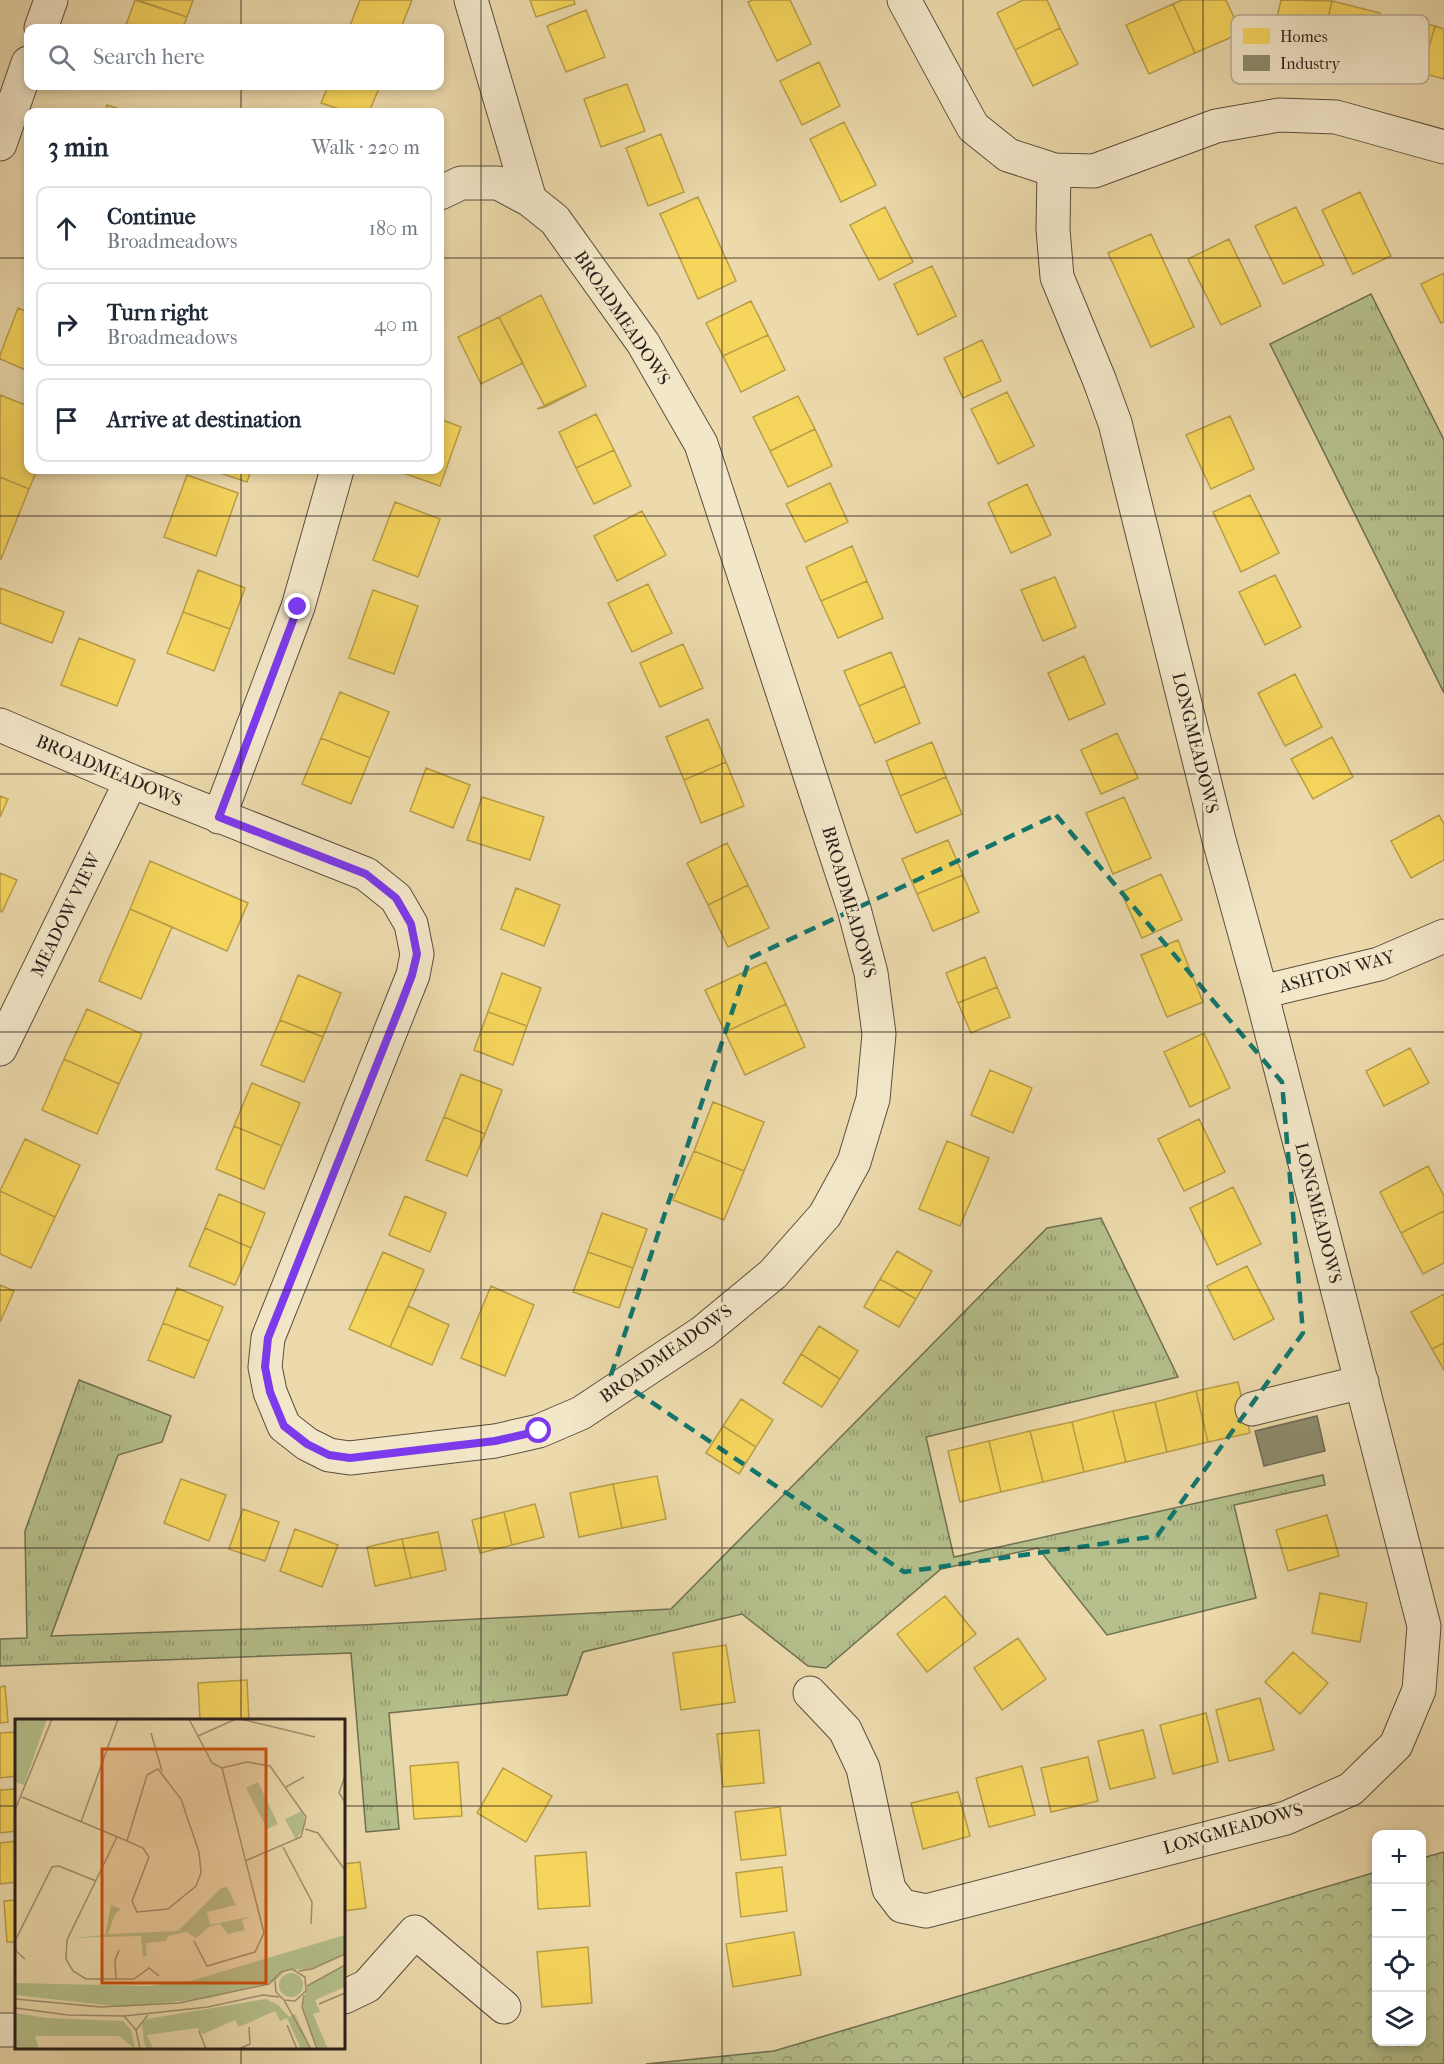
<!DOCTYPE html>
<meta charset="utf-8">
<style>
body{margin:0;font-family:"IM FELL French Canon",serif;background:#f2f2f3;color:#1f2937}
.controls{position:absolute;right:18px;bottom:18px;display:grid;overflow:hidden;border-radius:12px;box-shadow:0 3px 9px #0003}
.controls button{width:54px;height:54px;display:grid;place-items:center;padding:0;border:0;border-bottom:2px solid #e0e1e3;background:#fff;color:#1f2937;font:30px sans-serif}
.stop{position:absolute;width:18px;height:18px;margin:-14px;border:4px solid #7c3aed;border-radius:50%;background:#fff}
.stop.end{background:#7c3aed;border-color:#fff;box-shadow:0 2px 6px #0008}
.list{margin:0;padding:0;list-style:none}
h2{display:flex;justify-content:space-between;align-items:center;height:78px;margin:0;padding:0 24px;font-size:26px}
h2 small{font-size:20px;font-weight:400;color:#747a83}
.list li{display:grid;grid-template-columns:39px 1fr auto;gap:18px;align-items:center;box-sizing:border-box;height:84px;margin:0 12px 12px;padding:0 12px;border:2px solid #e0e1e3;border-radius:12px}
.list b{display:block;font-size:22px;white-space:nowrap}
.list p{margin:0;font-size:20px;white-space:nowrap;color:#747a83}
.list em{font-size:20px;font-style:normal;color:#747a83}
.icon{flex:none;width:33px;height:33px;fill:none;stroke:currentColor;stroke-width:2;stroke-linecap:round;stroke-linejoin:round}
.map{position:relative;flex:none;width:1444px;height:2064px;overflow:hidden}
.search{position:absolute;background:#fff;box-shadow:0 3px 9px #0003;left:24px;top:24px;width:420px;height:66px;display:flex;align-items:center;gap:15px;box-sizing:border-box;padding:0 21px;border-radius:12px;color:#747a83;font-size:22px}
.panel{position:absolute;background:#fff;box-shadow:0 3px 9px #0003;left:24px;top:108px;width:420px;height:366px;border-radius:12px}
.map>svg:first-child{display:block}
</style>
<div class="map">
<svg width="1444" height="2064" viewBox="0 0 1444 2064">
<defs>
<pattern id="grass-tufts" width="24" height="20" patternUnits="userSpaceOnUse" patternTransform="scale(1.5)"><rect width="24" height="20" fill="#b5c08c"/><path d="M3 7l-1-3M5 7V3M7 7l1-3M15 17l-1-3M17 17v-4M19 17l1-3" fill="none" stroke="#939b72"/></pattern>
<pattern id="forest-crowns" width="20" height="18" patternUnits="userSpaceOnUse" patternTransform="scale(1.5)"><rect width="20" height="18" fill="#b5c08c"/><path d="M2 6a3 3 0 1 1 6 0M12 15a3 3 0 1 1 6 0" fill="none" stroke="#939b72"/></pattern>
</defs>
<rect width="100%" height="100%" fill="#ecdaac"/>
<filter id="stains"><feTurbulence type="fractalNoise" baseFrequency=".00333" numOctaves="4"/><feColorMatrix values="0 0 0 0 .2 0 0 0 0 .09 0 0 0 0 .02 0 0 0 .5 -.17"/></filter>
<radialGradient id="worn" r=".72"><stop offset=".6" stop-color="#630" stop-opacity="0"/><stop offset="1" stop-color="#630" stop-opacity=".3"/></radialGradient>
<path fill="url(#grass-tufts)" stroke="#707053" stroke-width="1.5" d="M1371,294L1444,440V693L1270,344Z
M1101,1218L1178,1377L926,1437L954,1557L1323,1475L1325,1485L1234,1505L1256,1598L1107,1635L1038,1548L941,1569L826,1668L808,1666L742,1614L583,1652L567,1695L389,1713L399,1829L366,1832L351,1653L0,1666V1639L27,1638L25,1531L79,1380L171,1416L162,1442L118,1455L51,1636L362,1625L671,1609L1047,1228Z"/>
<path fill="url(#forest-crowns)" stroke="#707053" stroke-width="1.5" d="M1444,1852V2064H646L774,2051L1376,1872V2042H1422V1858Z"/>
<path fill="#f6d55c" stroke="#b99e48" stroke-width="1.5" d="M135,0L187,17L183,28H125Z
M138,0H193L187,17Z
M360,0H412L401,28H349Z
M530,0H574L575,4L536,17Z
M753,0H790L811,44L777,61L748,2Z
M1023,0H1047L1060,28L1015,50L997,13Z
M1182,0H1226L1241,33L1195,53L1173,4Z
M1281,0L1332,1L1321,47L1273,35Z
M1332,1L1380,13L1369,59L1321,47Z
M1173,4L1195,53L1149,74L1126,25Z
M586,10L605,57L566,72L547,26Z
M1396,16L1435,26L1422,73L1384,63Z
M1435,26L1444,29V79L1422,73Z
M1060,28L1078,64L1033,86L1015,50Z
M819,62L840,106L802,125L780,81Z
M627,84L645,131L601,147L584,99Z
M328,86H380L369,112H348L321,103Z
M107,105L129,112H105Z
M844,122L876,185L841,202L810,139Z
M661,134L684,192L648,206L626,148Z
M1360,192L1391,256L1353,274L1322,210Z
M698,197L736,281L698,299L660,214Z
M885,207L913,262L879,280L850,225Z
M1296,207L1324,265L1283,284L1255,226Z
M1151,234L1194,327L1151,347L1108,253Z
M1229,239L1261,306L1221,325L1188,259Z
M932,266L956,316L918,335L894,284Z
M1444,273V322L1441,323L1421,284Z
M541,295L586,386L545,407L499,317Z
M751,301L768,335L723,356L706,323Z
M18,308L28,312V371L0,359V355Z
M499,317L523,363L481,384L458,337Z
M768,335L785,370L741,392L723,356Z
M982,340L1001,381L963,398L944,358Z
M586,386L545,407L537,409Z
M1007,392L1034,446L998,464L971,409Z
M0,395L28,406V470H37L29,489L0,477Z
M798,396L815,429L770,451L753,417Z
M596,414L614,450L576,468L559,432Z
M1230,416L1254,469L1211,489L1186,435Z
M440,419L461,427L440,486L395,470H440Z
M815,429L832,466L788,487L770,451Z
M614,450L631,486L594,504L576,468Z
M211,470H251L247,482Z
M187,475L238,493L216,556L164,537Z
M0,477L29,489L1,559H0Z
M830,483L848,522L805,542L786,504Z
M1027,484L1051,535L1011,553L988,503Z
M1250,495L1279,553L1241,572L1213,512Z
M395,502L440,519L418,577L373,560Z
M642,511L666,555L617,581L594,536Z
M852,546L867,581L821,601L806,567Z
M198,570L245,588L230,629L183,612Z
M1275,575L1301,627L1265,645L1239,592Z
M1055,577L1076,627L1043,641L1021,590Z
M867,581L883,618L838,638L821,601Z
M648,584L672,633L632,652L608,603Z
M0,588L64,612L52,643L0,623Z
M373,590L418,606L394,674L349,658Z
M183,612L230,629L214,671L167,653Z
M79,638L135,660L117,706L61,685Z
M683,644L703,688L660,707L640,663Z
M891,652L905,686L859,706L844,671Z
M1084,656L1105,704L1069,720L1048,673Z
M1295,674L1322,727L1285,746L1258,693Z
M905,686L920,723L875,743L859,706Z
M340,692L389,712L370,758L321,738Z
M708,719L726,762L684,780L666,737Z
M1117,733L1138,778L1101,794L1081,750Z
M1332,737L1353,777L1313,799L1291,759Z
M321,738L370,758L351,804L302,784Z
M932,742L946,777L900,796L886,761Z
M726,762L744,806L701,823L684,780Z
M426,768L470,785L453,828L410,811Z
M946,777L962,814L916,833L900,796Z
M0,796L8,799L0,817Z
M482,797L544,817L530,860L467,840Z
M1124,797L1151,858L1113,874L1086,813Z
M1439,815L1444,824V860L1411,878L1391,841Z
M948,840L963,875L917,894L902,859Z
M727,843L748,885L708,905L687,863Z
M150,861L248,903L227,951L130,909Z
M0,873L17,880L2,912L0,911Z
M1161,874L1182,920L1142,938L1121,892Z
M963,875L979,912L933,931L917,894Z
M748,885L769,928L728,947L708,905Z
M516,888L560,905L544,946L501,929Z
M130,909L172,927L141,999L99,981Z
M1178,940L1203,1002L1167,1017L1141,955Z
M985,957L997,987L958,1003L946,973Z
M766,962L786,1004L725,1032L705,990Z
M502,973L541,988L527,1026L488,1012Z
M298,975L341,993L323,1037L280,1020Z
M997,987L1010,1017L971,1033L958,1003Z
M786,1004L805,1047L745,1075L725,1032Z
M87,1009L142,1034L119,1084L64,1059Z
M488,1012L527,1026L513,1065L474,1050Z
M280,1020L323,1037L304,1082L261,1065Z
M1204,1033L1230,1088L1190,1107L1164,1052Z
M1410,1048L1429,1083L1384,1106L1366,1071Z
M64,1059L119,1084L97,1134L42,1110Z
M990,1070L1032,1088L1013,1133L971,1115Z
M461,1074L502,1090L485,1134L444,1117Z
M252,1083L300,1103L282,1146L234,1126Z
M713,1102L764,1122L744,1171L694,1151Z
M444,1117L485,1134L467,1176L426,1160Z
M1199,1119L1225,1172L1184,1191L1158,1139Z
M234,1126L282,1146L264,1189L216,1169Z
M25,1139L80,1165L55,1217L0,1191Z
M947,1141L989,1158L960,1226L919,1209Z
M694,1151L744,1171L724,1220L673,1200Z
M1428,1166L1444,1196V1211L1401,1233L1380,1192Z
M1233,1187L1261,1244L1217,1265L1190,1208Z
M0,1191L55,1217L31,1268L0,1254Z
M219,1194L265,1213L251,1248L205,1228Z
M405,1196L446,1213L430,1252L389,1235Z
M1444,1211V1263L1423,1274L1401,1233Z
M602,1213L647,1229L633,1268L588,1252Z
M205,1228L251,1248L235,1285L189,1266Z
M897,1251L932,1271L916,1299L880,1279Z
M383,1252L424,1270L390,1347L349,1329Z
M588,1252L633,1268L619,1308L573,1292Z
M1247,1266L1274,1319L1234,1340L1207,1286Z
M880,1279L916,1299L899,1327L864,1307Z
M0,1285L14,1291L0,1322Z
M491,1286L534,1305L505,1376L461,1358Z
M177,1288L223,1307L209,1341L163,1323Z
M1444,1294V1343L1432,1349L1411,1312Z
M408,1306L449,1325L432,1365L390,1347Z
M163,1323L209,1341L194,1378L148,1360Z
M819,1326L858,1351L840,1379L801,1354Z
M1444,1343V1370L1432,1349Z
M801,1354L840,1379L822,1407L783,1383Z
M1238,1382L1250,1433L1208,1442L1196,1391Z
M1196,1391L1208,1442L1167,1452L1155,1402Z
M741,1399L773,1420L756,1447L723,1426Z
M1155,1402L1167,1452L1126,1462L1113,1411Z
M1113,1411L1126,1462L1084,1472L1072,1422Z
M1072,1422L1084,1472L1043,1482L1030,1431Z
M723,1426L756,1447L739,1474L706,1453Z
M1030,1431L1043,1482L1001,1492L989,1441Z
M989,1441L1001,1492L960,1502L948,1451Z
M657,1476L666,1519L622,1528L613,1484Z
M181,1479L226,1495L209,1541L164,1523Z
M613,1484L622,1528L579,1537L570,1493Z
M535,1504L544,1537L512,1545L504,1512Z
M243,1509L279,1522L265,1561L229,1549Z
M504,1512L512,1545L480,1553L472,1520Z
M1327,1515L1339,1556L1288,1571L1276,1530Z
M295,1529L338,1545L322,1587L280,1571Z
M438,1532L446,1570L411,1578L402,1539Z
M402,1539L411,1578L375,1586L367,1547Z
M1320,1593L1367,1603L1360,1642L1312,1633Z
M945,1596L976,1634L927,1672L897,1634Z
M1018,1638L1046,1679L1002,1710L974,1668Z
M726,1645L735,1702L681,1710L673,1653Z
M1293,1652L1328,1683L1300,1714L1265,1682Z
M247,1680L249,1720H200L198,1683Z
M5,1686L8,1722L0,1723V1687Z
M1260,1698L1274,1750L1229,1761L1216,1710Z
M1206,1713L1218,1762L1173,1774L1160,1725Z
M759,1730L764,1783L723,1787L717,1734Z
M1143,1730L1155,1778L1110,1789L1098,1741Z
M16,1732V1776L0,1778V1733Z
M1088,1757L1098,1801L1051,1812L1041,1768Z
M458,1762L462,1816L414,1819L410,1766Z
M1022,1766L1035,1815L989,1827L976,1778Z
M503,1768L552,1796L526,1842L477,1813Z
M16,1789V1831L0,1833V1790Z
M958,1792L970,1836L923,1849L911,1803Z
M780,1807L786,1855L741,1860L735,1812Z
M16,1841V1882L0,1884V1843Z
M586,1852L590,1906L538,1909L535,1856Z
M360,1862L366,1908L344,1911V1864Z
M782,1867L787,1911L741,1917L736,1873Z
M16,1900V1942H7L4,1901Z
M794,1932L801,1975L733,1987L726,1944Z
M588,1947L592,2003L542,2007L537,1952Z"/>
<path fill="#8c8c6e" stroke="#6f6b55" stroke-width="1.5" d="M1317,1416L1325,1451L1264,1466L1255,1431Z"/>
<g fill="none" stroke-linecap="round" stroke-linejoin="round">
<defs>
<path id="minor" d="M471,0L530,200
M41,28L51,0
M0,144L28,63
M1054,170L1094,171L1216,126L1279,115L1336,117L1444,147
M0,725L131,781L366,874L396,898L411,924L417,954L413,975L268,1338L265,1367L270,1392L284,1426L307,1444L329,1455L350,1458L495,1441L539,1431L581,1413L703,1332L773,1274L825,1215L854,1162L873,1099L879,1034L871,973L854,909L701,444L643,343L555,220L530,200L498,183H461L440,193
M219,817L298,607L337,470
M1261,992L1379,964L1444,936
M0,1049L131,781
M1252,1409L1362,1382
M810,1693L845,1730L863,1768L889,1889L902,1906L926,1911L1286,1818L1351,1789L1396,1745L1419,1690L1424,1626L1261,992L1219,840L1115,423L1099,379L1057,277L1053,229L1054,170L1008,155L973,127L904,0
M344,1997L367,1986L415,1932L504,2007
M0,2030H16"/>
</defs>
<use href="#minor" stroke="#5b4e3e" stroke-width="35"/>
<use href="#minor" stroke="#f3e7c9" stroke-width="33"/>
</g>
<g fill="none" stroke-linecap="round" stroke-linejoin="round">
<path stroke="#7c3aed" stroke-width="8" d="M298,607L219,817L366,874L396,898L411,924L417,954L412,975L401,1004L268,1338L265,1367L270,1392L284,1426L307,1444L329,1455L350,1458L495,1441L539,1431"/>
</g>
<path fill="none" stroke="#0f766e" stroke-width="4.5" stroke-dasharray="12 8" stroke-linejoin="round" d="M1056,815L1282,1082L1303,1333L1157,1536L904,1572L611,1375L750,958Z"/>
<path fill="none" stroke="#2b1f1a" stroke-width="1.5" stroke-opacity="0.55" d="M241,0V28M481,0V2064M722,0V2064M963,0V2064M1203,0V2064M241,86V112M0,258H28M440,258H1444M241,470V1720M0,516H1444M0,774H1444M0,1032H1444M0,1290H1444M0,1548H1444M0,1806H16M344,1806H1444M241,2048V2064"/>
<g text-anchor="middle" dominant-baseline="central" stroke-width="6" stroke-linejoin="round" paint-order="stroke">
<g font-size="18" fill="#2b1f1a" stroke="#f3e7c9">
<text transform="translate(622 318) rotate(56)">BROADMEADOWS</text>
<text transform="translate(1195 743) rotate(76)">LONGMEADOWS</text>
<text transform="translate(109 771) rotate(23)">BROADMEADOWS</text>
<text transform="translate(849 902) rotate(74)">BROADMEADOWS</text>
<text transform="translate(66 915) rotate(-64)">MEADOW VIEW</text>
<text transform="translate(1337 972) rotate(-15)">ASHTON WAY</text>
<text transform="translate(1318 1213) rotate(76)">LONGMEADOWS</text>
<text transform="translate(666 1354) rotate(-35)">BROADMEADOWS</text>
<text transform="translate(1233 1829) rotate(-16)">LONGMEADOWS</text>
</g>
</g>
<g transform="translate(15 1719)">
<rect width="330" height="330" fill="#ecdaac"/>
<path d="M0,0H32L9,66L0,63ZM243,63L263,105L252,110L231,69ZM287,92L291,105L281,121L270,100ZM212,168L221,186L192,193L195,206L237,197L227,201L230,211L213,215L205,205L194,208L181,219L171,213L153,217L151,222L131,224L132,237L128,238L126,217L56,219L90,216L96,186L106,190L100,195L93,215L163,212L206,169ZM264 266a12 12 0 1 1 24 0a12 12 0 1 1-24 0ZM32,299L108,302L116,311L120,330L104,317H20Z" fill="#b5c08c"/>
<path d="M330,216V235L297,250L271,251L260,262L194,279L108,288L0,276V264L133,267L175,262ZM330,246V268L300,281L305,293L298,295L313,330H302L287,288L292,267ZM251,280L263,286L274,298L280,295L296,330H286L272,299L265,302L260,292L224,308L220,301L188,315L182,309L132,316L138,330H132L129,324L127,304L132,300ZM0,294L32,299L20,317L24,330H0Z" fill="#b5c08c"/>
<path fill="none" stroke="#9f8f72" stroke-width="1.5" d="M174,0L197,44L207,49L249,214L240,233L192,247L179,222M226,0L300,18M136,14L147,52M183,17L221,0M207,49L232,43L255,47L291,98L286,118L230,142M330,57L324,74L330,83M271,68L289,58M7,78L112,122L132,56L143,50L166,80L184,133L186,154L181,167L153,190L122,193L117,182L134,138L128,129L112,122M0,91L37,0M66,103L103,0M290,110L303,114L330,151M102,118L52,221L51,240L58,252L71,260H119L134,249L144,257M268,128L297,183L296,205M10,240L1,232L0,222L37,148L44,147L81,162M284,252L297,250L330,235M101,260L100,241L104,231M292,267L330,246M289,276L287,288L302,330M0,280L86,288L164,284L254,265L266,253L277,250L290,258L291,272L280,282L269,281L261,273L260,262M269,281L296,330M304,285L330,274M0,289L53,296L109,297L193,288L248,276L264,278M109,297L121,311L125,330M272,306L282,330M121,311L133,296M184,312L191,330M224,330L235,325L234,308"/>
<path fill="#cc500e" fill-opacity="0.15" stroke="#cc500e" stroke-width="3" d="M87,30H251V264H87Z"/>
<rect width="330" height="330" fill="none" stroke="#2b1f1a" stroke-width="3"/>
</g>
<rect x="1231" y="15" width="198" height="69" rx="9" fill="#f3e7c9" stroke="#b7ab94" stroke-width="1.5"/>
<rect x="1243" y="28" width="27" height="16" fill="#f6d55c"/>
<rect x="1243" y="55" width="27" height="16" fill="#8c8c6e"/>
<g font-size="16" fill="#2b1f1a">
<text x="1280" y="42">Homes</text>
<text x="1280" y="69">Industry</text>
</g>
<rect width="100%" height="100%" filter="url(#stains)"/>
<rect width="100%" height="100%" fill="url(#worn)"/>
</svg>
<div class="controls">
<button>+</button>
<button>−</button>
<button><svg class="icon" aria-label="locate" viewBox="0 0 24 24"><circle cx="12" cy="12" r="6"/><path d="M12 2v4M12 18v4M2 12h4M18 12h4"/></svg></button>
<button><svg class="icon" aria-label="layers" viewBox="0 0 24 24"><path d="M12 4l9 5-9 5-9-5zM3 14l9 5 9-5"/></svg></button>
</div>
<div class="stop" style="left:539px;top:1431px"></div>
<div class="stop end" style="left:298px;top:607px"></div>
<div class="search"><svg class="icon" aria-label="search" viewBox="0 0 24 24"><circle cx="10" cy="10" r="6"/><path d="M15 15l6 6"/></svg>Search here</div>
<section class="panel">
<h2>3 min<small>Walk · 220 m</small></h2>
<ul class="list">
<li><svg class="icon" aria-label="ahead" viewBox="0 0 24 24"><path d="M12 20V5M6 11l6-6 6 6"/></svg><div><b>Continue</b><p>Broadmeadows</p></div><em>180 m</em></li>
<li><svg class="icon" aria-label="right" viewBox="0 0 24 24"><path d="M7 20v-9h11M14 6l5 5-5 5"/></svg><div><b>Turn right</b><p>Broadmeadows</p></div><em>40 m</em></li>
<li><svg class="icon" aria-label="arrive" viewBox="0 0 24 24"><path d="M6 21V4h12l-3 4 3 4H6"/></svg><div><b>Arrive at destination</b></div></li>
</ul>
</section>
</div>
